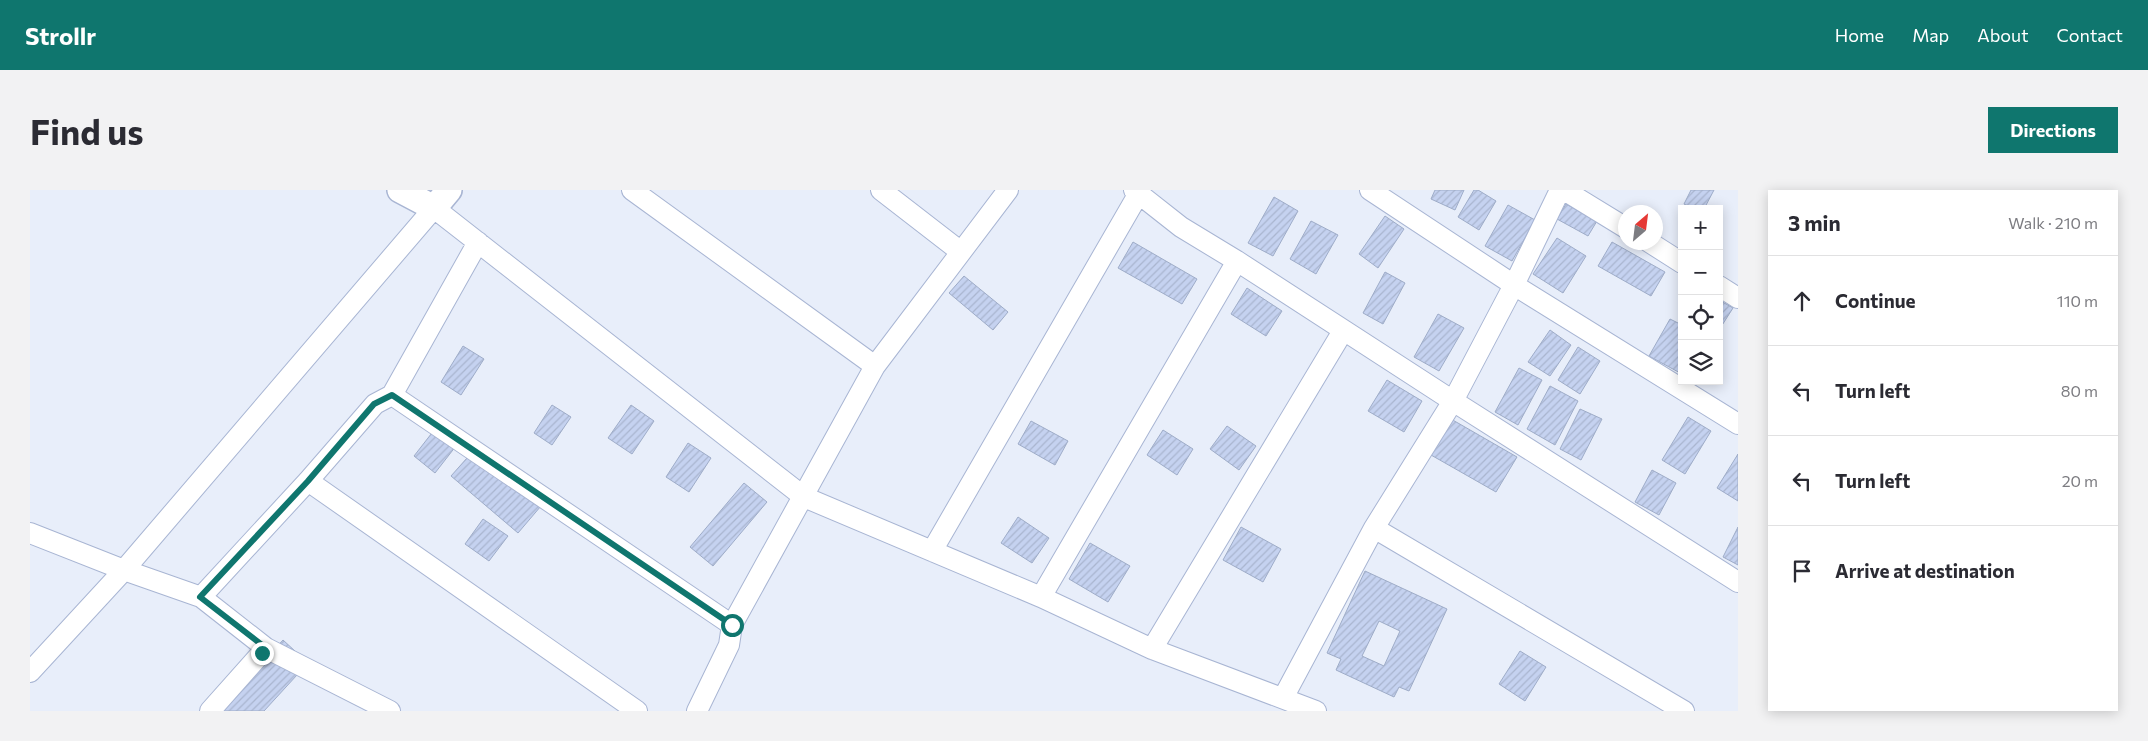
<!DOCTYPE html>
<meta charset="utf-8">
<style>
body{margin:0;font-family:Commissioner,sans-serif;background:#f2f2f3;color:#2b2b33}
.controls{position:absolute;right:15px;top:15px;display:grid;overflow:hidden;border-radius:0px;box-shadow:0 2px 12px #0003}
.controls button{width:45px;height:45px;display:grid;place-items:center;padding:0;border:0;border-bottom:1px solid #e1e1e2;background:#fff;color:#2b2b33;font:25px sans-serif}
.compass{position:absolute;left:1588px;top:15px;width:45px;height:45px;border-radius:50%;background:#fff;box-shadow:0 2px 12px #0003;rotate:28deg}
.stop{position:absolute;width:15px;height:15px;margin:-11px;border:4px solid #0f766e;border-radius:50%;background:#fff}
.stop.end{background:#0f766e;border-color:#fff;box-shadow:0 1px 5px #0008}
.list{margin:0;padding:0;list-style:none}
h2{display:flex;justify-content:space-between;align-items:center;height:65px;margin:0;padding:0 20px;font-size:21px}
h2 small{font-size:16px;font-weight:400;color:#7c7c81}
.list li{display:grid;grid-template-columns:32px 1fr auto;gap:15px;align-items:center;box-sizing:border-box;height:90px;padding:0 20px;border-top:1px solid #e1e1e2}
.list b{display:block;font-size:19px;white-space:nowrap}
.list em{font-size:16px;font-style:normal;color:#7c7c81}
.icon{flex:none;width:28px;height:28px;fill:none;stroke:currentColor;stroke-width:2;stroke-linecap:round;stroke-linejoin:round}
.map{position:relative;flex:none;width:1708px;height:521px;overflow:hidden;border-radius:0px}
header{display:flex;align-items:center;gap:30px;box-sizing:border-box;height:70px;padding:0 25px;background:#0f766e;color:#fff}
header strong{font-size:24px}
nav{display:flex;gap:28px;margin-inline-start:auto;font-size:18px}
.intro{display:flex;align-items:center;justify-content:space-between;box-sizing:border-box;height:120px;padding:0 30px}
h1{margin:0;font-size:35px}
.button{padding:12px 22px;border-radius:0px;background:#0f766e;color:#fff;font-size:18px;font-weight:700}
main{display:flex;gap:30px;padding:0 30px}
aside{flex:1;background:#fff;border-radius:0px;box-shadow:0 2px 12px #0003}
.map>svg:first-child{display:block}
</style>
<header>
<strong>Strollr</strong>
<nav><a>Home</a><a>Map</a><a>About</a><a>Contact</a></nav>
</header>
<div class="intro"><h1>Find us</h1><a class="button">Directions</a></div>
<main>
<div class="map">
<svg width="1708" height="521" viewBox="0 0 1708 521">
<defs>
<pattern id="building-hatch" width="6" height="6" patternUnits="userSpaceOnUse" patternTransform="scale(1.25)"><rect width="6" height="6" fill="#c5d2f0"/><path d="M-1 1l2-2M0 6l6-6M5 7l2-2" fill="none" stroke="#a9b5cf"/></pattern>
</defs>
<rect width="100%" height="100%" fill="#e8eefa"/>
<path fill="url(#building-hatch)" stroke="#9eacc8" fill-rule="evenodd" d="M1405,0H1434L1425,20L1401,9Z
M1444,0H1448L1466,11L1449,40L1428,27Z
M1661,0H1684L1674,19H1664L1654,14Z
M1244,7L1268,21L1243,66L1218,53Z
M1536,14L1567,31L1558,46L1527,29Z
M1478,15L1505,30L1482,71L1455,56Z
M1355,26L1374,39L1348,78L1329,64Z
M1281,31L1308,45L1286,84L1260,69Z
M1527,48L1556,66L1533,103L1503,84Z
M1103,52L1167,89L1152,114L1088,78Z
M1582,52L1635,82L1621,106L1568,76Z
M1355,82L1375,93L1353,134L1333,123Z
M934,86L978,122L963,140L919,103Z
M1217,98L1252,121L1236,146L1201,124Z
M1689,110L1703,118L1689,140Z
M1408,124L1434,138L1409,181L1384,167Z
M1640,129L1652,135V184L1619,166Z
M1520,140L1541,155L1520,186L1498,172Z
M433,156L454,169L431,205L411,192Z
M1548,157L1570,171L1550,204L1528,190Z
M1489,178L1512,190L1488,235L1465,222Z
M1357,190L1392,211L1374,242L1338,221Z
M1520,196L1548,211L1525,255L1497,239Z
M522,215L541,227L522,255L504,243Z
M601,215L624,231L602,264L578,248Z
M1550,219L1572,229L1551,270L1530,259Z
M1658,227L1681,241L1655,284L1632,270Z
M1421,229L1487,267L1466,302L1401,265Z
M1001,231L1038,251L1025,275L988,254Z
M1197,236L1226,256L1209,280L1180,259Z
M405,239L426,256L405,283L384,266Z
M1133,240L1163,259L1147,285L1117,265Z
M658,253L681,268L659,302L636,287Z
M445,259L511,316L488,343L421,286Z
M1708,264V311L1687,298Z
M1622,280L1646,293L1629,325L1605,312Z
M714,293L737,312L683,376L660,357Z
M988,327L1019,348L1002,373L971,353Z
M453,329L478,346L459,371L435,354Z
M1211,337L1251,359L1233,392L1193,370Z
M1708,337V375L1693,367Z
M1060,353L1100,376L1078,412L1039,389Z
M1335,381L1417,419L1379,501L1369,497L1364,507L1306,480L1311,469L1297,463ZM1349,431L1370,441L1354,476L1332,466Z
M253,450L278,473L234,521H188Z
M1490,461L1516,477L1495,511L1469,494Z"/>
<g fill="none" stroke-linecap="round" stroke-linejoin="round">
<defs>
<path id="minor" d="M602,0L845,176
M851,0L931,62
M1104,0L1151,37L1207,71L1423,211L1708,392
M1530,0L1484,95L1708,234
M1534,0L1596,38
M1619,52L1652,73
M1689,96L1708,108
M362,205L702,435
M278,291L607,521
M1344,338L1654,521
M0,343L94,380L171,407L236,458L360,521
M902,361L1109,3
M171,407L278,291L345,214L362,205L448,52
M1011,407L1207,71
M1122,459L1313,141
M0,482L94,380L404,18L774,307L1011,407L1122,459L1286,521
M1253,508L1344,338L1423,211L1484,95L1340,0
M180,521L236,458
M667,521L699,455L702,435L845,176L978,0"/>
<path id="tertiary" d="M370,0L404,18L419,0"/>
</defs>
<use href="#minor" stroke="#a8b5d3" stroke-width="22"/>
<use href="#tertiary" stroke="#a8b5d3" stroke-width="28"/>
<use href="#minor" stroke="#fff" stroke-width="20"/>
<use href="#tertiary" stroke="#fff" stroke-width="25"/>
</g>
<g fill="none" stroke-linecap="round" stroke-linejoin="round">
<path stroke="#0f766e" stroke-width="6" d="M232,463L236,458L170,407L278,291L344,214L362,205L702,435"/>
</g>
</svg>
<div class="controls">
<button>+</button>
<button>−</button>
<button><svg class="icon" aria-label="locate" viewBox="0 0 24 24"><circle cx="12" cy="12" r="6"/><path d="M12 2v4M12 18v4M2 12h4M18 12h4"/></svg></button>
<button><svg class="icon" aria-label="layers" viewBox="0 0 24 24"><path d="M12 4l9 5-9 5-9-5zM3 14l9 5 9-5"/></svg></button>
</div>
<svg class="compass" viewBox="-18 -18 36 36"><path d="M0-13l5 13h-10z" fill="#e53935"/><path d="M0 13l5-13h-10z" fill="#7c7c81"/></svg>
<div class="stop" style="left:702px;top:435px"></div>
<div class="stop end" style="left:232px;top:463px"></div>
</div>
<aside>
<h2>3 min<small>Walk · 210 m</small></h2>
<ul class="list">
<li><svg class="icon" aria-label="ahead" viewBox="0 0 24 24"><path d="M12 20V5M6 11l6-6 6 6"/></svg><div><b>Continue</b></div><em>110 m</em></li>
<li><svg class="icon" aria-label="left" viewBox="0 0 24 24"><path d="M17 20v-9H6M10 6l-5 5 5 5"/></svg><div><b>Turn left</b></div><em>80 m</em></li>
<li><svg class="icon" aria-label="left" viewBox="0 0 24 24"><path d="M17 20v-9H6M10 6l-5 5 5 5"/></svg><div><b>Turn left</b></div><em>20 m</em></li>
<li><svg class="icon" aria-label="arrive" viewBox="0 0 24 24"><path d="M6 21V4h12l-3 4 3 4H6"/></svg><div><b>Arrive at destination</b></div></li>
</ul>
</aside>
</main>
